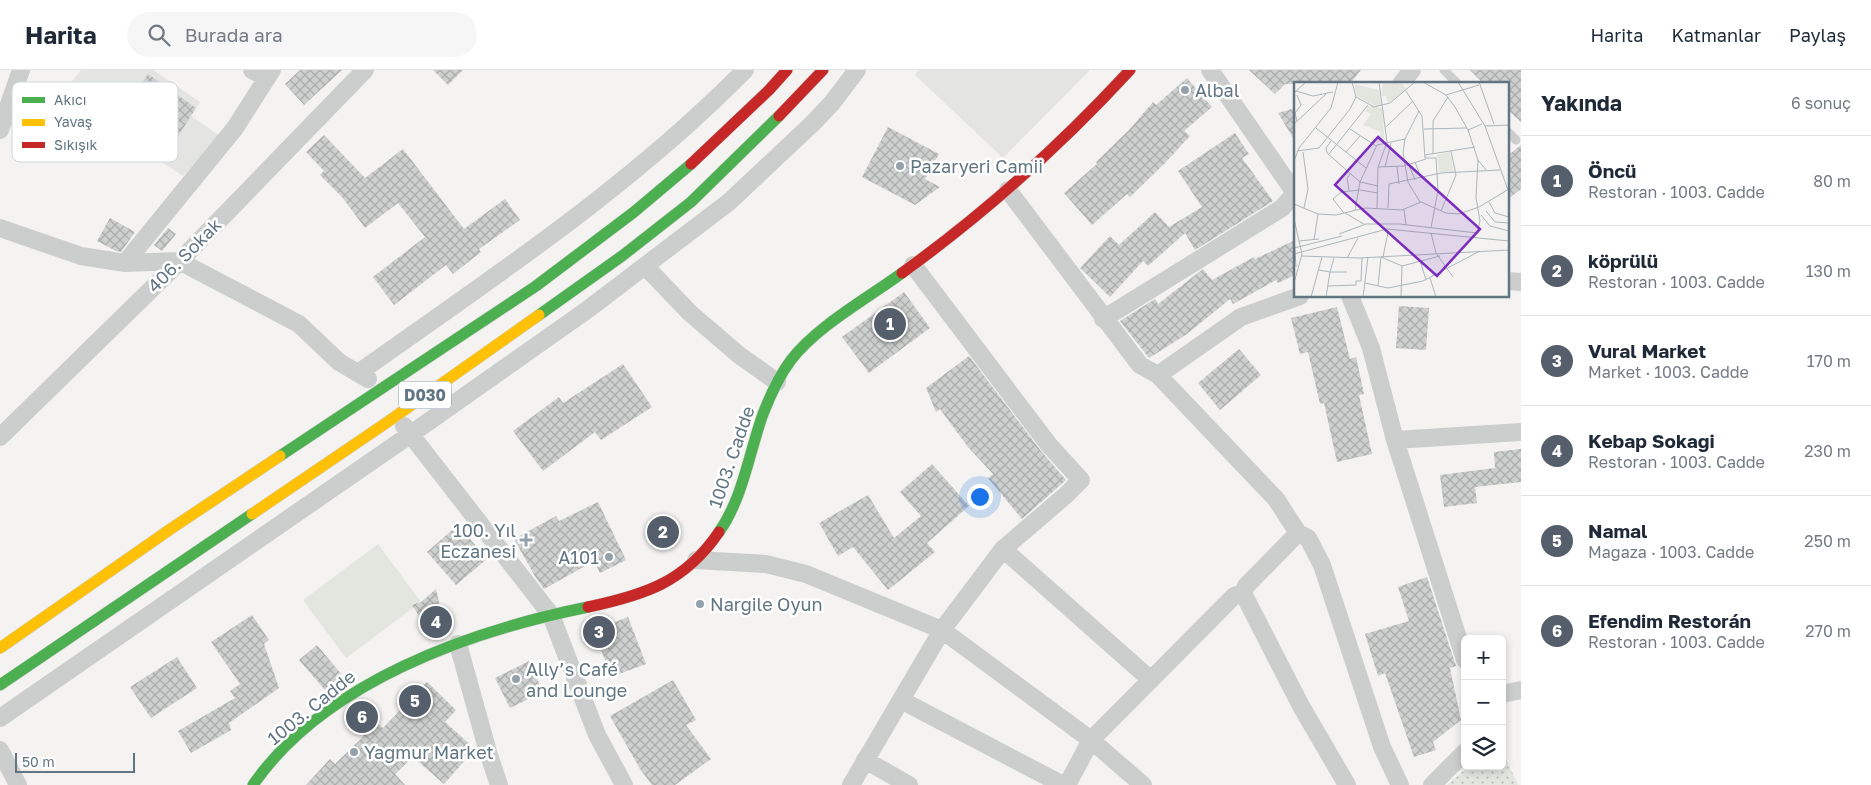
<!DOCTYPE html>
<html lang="tr">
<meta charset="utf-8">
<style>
body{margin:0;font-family:"Golos Text",sans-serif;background:#f6f6f7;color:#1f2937}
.controls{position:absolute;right:15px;bottom:15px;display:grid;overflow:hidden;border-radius:8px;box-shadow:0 2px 8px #0003}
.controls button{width:45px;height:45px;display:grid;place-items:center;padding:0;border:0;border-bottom:1px solid #e0e1e3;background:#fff;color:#1f2937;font:25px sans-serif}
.scale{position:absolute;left:15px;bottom:12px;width:120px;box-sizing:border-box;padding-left:5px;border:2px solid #617583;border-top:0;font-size:14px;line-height:18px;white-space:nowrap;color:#617583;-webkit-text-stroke:4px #fff;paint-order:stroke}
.you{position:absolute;left:979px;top:426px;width:18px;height:18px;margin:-12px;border:4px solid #fff;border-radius:50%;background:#1a73e8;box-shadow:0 0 0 8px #1a73e833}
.badge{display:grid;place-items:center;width:32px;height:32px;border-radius:50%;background:#545f6b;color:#fff;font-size:16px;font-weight:700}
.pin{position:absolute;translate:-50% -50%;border:2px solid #fff;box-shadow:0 1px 5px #0006}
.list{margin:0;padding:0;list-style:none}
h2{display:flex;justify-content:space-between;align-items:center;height:65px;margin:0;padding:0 20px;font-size:21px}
h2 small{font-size:16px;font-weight:400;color:#747a83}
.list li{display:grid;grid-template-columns:32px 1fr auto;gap:15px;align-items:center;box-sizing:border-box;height:90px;padding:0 20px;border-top:1px solid #e0e1e3}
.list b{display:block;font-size:19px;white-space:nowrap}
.list p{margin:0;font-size:16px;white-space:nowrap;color:#747a83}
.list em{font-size:16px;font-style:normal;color:#747a83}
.icon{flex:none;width:28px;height:28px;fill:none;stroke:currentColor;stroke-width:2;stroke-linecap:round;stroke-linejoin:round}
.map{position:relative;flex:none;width:1521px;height:715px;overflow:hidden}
header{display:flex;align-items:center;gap:30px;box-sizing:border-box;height:70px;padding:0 25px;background:#fff;border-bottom:1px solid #e0e1e3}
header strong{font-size:24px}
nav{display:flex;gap:28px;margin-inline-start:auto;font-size:18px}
.search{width:350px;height:45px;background:#f6f6f7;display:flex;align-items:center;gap:12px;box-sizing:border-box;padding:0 18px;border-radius:28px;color:#747a83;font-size:19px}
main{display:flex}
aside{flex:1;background:#fff}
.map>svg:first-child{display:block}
</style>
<header>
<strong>Harita</strong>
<div class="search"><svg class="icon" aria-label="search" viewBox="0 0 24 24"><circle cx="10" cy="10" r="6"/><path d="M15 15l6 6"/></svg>Burada ara</div>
<nav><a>Harita</a><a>Katmanlar</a><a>Paylaş</a></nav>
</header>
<main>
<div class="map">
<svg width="1521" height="715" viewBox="0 0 1521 715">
<defs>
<pattern id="grass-dots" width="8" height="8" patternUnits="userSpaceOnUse" patternTransform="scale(1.25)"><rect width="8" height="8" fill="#e3e6df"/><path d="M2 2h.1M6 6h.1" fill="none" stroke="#bbbfba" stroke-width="1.8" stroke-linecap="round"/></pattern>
<pattern id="building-cross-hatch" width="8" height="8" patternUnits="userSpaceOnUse" patternTransform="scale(1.25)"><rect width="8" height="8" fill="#cecfcf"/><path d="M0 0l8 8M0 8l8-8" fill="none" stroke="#abadad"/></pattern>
</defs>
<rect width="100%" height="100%" fill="#f4f3f1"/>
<path fill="#e4e5e3" d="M81,0H153L200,32L191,46L220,66L183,106L61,25Z
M919,0H1090L1003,88L915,5Z"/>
<path fill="url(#grass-dots)" d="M1502,680L1518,715H1447L1469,696H1502Z"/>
<path fill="#e3e6df" d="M378,474L421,532L346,588L303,530Z"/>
<path fill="url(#building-cross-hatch)" d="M300,0H342L304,35L285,14Z
M433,0H463L448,15Z
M1249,0H1361L1350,14H1285L1275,24Z
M1470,0H1521V52L1507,39V14H1484Z
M148,4L196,38L171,77L121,44Z
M1187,8L1212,37L1184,61L1190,66L1164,94L1130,127L1127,124L1092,155L1064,123L1097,94L1096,92L1129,60L1153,32L1156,35Z
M1295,38V71L1278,43Z
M888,57L939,84L925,109L940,117L915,135L862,107Z
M1235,63L1249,84L1242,88L1273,131L1195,180L1185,163L1148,196L1143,191L1110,227L1080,198L1110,166L1119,175L1155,142L1169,157L1202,137L1178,101Z
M324,65L365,108L403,79L464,159L505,129L520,150L479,179L481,182L453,204L446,195L394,235L373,207L425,167L398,133L365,158L342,127L320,105L324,101L306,82Z
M1521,75V119L1507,130V86Z
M110,148L135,162L121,182L116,181L97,171Z
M168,158L176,164L162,181L154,175Z
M1295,170V205L1278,213L1276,210L1233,234L1230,229L1187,264L1149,288L1120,251L1155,229L1158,234L1203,199L1212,210L1254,187L1255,189Z
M904,222L930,258L869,303L842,267Z
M1399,236L1429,238L1426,280L1396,278Z
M1337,237L1350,289L1356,287L1364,324L1359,325L1372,384L1337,392L1324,333L1320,334L1308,282L1300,284L1291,248Z
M1239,279L1261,305L1220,340L1198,313Z
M969,286L1041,381L1066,410L1022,449L988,408L993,404L968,377L940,339L936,342L926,318Z
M623,294L652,337L601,370L595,362L543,401L513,361L559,327L563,333Z
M1521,379V412L1475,417L1477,433L1444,437L1440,405L1495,398L1494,382Z
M932,394L969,436L927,473L935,482L888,520L853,477L838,486L819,453L868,425L894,468L921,446L900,422Z
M598,432L626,490L600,503L594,491L544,519L536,508L514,469L556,446L559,451Z
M458,455L487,489L456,515L427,482Z
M1427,507L1456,596L1450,598L1461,650L1433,672L1436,680L1414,687L1385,603L1378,606L1365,564L1409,551L1398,517Z
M436,519L444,555L430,564L412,535L421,532Z
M252,545L269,570L264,574L279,618L229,653L231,660L191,683L178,661L235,628L230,621L240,614L211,572Z
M628,547L646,594L611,607L594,560Z
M317,575L342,605L325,620L299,590Z
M177,587L197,618L151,648L130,617Z
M529,591L543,622L510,638L495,608Z
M673,610L696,650L686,655L711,689L675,715H652L640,699L610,646Z
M427,612L456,640L445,652L475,679L444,714L413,687L395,704L405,715H306L330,689L335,694L364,666L353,656L367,643L383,658Z"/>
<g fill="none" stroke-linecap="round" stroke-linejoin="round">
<defs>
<path id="fast" d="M539,245L622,186L691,132L779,46
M280,386L536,216L634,142L691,94
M719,462C743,428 749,383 763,344C770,326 779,306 791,290C817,256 868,228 902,203
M0,615L252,444
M253,715C324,612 470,561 588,537"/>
<path id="slow" d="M252,444L386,353L539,245
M0,578L172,458L280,386"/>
<path id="jam" d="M779,46L823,0
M691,94L769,20L787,0
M902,203C985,143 1061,75 1130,0
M588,537C645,525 685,512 719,462"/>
</defs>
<use href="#fast" stroke="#d0d1d1" stroke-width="12"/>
<use href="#slow" stroke="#d0d1d1" stroke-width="12"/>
<use href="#jam" stroke="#d0d1d1" stroke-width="12"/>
<path stroke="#cccece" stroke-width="9" d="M1444,0L1458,14
M1507,61L1516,70"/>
<path stroke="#cccece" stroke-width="18" d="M252,0L267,8
M1210,0L1295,123
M1401,14L1412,0
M0,60L21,0
M1008,120L1140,295L1158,305L1276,429L1298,463L1308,468L1322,495L1382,677L1400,715
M0,158L81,186L125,193L179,191L299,254L339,292L368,309
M125,193L235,58L272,0
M645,196L690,243L739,285L777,312
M1507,211L1521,212
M1350,226L1371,278L1395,370L1465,590
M1103,249L1282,138L1295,123
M358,303C492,208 630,117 745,0
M1158,305L1241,247L1300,226
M404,356L551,545L597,665L624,715
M0,367L171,200L365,0
M1395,370L1521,362
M1298,463L1246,516L1243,523L1301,636L1347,715
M1003,479L1151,610
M696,490L766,494L806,504L942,560L1091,670L1143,715
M458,574L488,682L499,715
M1502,624L1521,620
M901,630L1063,715
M0,648L411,364L587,240L729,132L812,54L832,33L857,0
M0,680L18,715
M865,690L909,715
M851,715L942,560L1003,479L1066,425L1081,410L1049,375L913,195
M1067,715L1091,670L1234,526L1243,523
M1432,715L1465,682"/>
<use href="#fast" stroke="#4caf50" stroke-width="11"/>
<use href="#slow" stroke="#ffc107" stroke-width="11"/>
<use href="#jam" stroke="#c62828" stroke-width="11"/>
</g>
<g fill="#94a1aa" stroke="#fff" stroke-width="2">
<circle cx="1185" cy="20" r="5"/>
<circle cx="900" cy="96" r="5"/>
<path d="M523.5 462.5h5v5h5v5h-5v5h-5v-5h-5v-5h5z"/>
<circle cx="609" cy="487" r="5"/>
<circle cx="700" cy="534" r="5"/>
<circle cx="516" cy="609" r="5"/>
<circle cx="354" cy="682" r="5"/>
</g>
<g text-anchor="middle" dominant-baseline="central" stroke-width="5" stroke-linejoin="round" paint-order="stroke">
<rect fill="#fff" stroke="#909ea8" stroke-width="1" x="399" y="311.5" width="52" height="27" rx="4"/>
<g font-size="16" font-weight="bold" fill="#617583">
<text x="425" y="325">D030</text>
</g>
<g font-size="18" fill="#617583" stroke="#fff" text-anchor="start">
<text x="1195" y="20">Albal</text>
<text x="910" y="96">Pazaryeri Camii</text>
<text x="516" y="460" text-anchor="end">100. Yıl<tspan x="516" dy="21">Eczanesi</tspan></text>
<text x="599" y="487" text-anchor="end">A101</text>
<text x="710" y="534">Nargile Oyun</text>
<text x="526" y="599">Ally’s Café<tspan x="526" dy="21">and Lounge</tspan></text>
<text x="364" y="682">Yağmur Market</text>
</g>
<g font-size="18" fill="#617583" stroke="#fff">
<text transform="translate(184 185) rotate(-45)">406. Sokak</text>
<text transform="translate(731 387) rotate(-71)">1003. Cadde</text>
<text transform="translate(311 637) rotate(-39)">1003. Cadde</text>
</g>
</g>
<g transform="translate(1294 12)">
<rect width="215" height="215" fill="#f4f3f1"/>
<path d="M89,0H106L113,7L94,21L92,14H88ZM60,2L85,8L89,24H80L63,14ZM74,24L89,26L90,60H83L86,51H89L69,43L77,32L71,29Z" fill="#e3e6df"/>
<path d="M156,70L160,90H145L143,73Z" fill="#e3e6df"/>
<path fill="none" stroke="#acb6bb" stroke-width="1" d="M58,0L62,15L80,25L96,21L121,0M129,0L152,13L161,25L174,48L184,78L192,88M164,0L191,44L214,108M185,0L200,42M2,9L19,14L39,10M112,9L128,34L131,76H142L144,108L137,146M0,11L12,0M3,13L7,23L1,31L3,39M152,13L185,3M125,29L111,57L109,71L114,100L126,120M0,42L32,12M191,44L215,43M92,45L119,19M22,46L72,86M56,47L82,64M130,47L173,46M174,48L188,42M37,59L32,66L33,71L66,100L84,104M3,69L25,66L56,27L62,15M9,70L14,107L10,126M52,70L66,54M35,72L74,23M139,72V39L154,15M131,73L181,65M0,79L5,66L37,26L44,0M121,80L127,96M115,83L121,98M84,85L110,84L132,77M91,85L97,61M103,85L105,102M55,108L53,96L57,91M195,120L201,131L215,135M0,122L24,132L42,133L71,126L108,128L127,120L152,131L165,132L185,125L215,107M83,126L84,85L93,60L85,0M94,126L95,102L147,91L206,88M110,127L112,143M61,128L66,100L83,63L111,57M147,129L162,93L157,69M192,129L201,140L215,141M50,131L39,117L47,110L66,108L84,111M51,131L70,142M187,133L196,144L215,149M0,137L8,172L0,201M137,151L142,171L159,195M45,152L72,142H105L183,151L186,139L182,116L184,78M0,153L2,185M20,158L24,132M5,159L25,157M0,166L48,154M0,172L93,147L215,159M8,174L65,176L215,168M87,175L108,184L146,174M89,175L94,150M40,176L36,190H53M53,176L64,156M126,178L132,198M25,188L36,190L32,215M136,196L142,215M71,201L94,206L129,199L186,169M34,204L62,203V199H67L68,176M84,204L87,175M17,215L28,175M69,215L74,175M107,215L108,184"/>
<path fill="#7b2cbf" fill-opacity="0.15" stroke="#7b2cbf" stroke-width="2.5" d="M84,55L186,147L143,194L41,103Z"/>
<rect width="215" height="215" fill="none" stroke="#617583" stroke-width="2.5"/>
</g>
<rect x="12" y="12" width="166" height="80" rx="8" fill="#fff" stroke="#d0d6da" stroke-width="1"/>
<rect x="22" y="27" width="23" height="6" fill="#4caf50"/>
<rect x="22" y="49" width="23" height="7" fill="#ffc107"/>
<rect x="22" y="72" width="23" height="6" fill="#c62828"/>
<g font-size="14" fill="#617583">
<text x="54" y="35">Akıcı</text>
<text x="54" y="57">Yavaş</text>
<text x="54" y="80">Sıkışık</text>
</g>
</svg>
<div class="controls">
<button>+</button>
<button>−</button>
<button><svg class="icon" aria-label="layers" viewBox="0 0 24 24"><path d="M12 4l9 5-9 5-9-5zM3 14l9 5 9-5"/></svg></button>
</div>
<div class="scale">50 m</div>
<div class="you"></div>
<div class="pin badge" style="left:890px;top:254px">1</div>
<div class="pin badge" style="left:663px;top:462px">2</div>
<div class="pin badge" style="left:599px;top:562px">3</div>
<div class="pin badge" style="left:436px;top:552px">4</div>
<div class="pin badge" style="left:415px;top:631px">5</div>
<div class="pin badge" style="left:362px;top:647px">6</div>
</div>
<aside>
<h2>Yakında<small>6 sonuç</small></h2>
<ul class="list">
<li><span class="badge">1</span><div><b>Öncü</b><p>Restoran · 1003. Cadde</p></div><em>80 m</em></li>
<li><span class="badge">2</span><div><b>köprülü</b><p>Restoran · 1003. Cadde</p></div><em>130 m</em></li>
<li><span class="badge">3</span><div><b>Vural Market</b><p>Market · 1003. Cadde</p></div><em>170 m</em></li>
<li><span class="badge">4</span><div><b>Kebap Sokaği</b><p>Restoran · 1003. Cadde</p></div><em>230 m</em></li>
<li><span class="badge">5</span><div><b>Namal</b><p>Mağaza · 1003. Cadde</p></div><em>250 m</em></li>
<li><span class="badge">6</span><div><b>Efendim Restorán</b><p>Restoran · 1003. Cadde</p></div><em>270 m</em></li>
</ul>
</aside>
</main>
